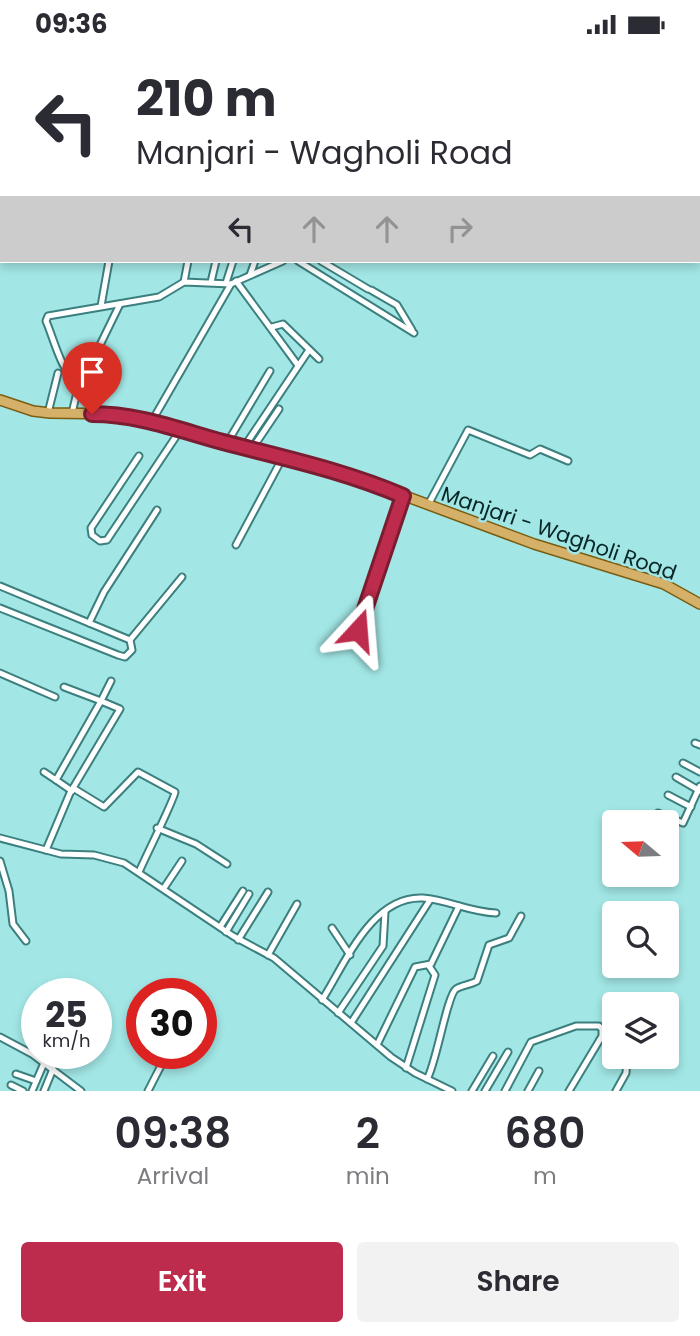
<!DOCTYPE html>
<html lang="en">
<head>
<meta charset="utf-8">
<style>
	:root { --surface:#fff; --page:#f2f2f3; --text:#2b2b33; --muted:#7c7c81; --accent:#bd2c4c }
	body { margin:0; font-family:Poppins,sans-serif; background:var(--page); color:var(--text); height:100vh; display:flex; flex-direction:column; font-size:26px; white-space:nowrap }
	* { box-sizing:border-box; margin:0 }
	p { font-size:23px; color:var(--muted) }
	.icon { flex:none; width:38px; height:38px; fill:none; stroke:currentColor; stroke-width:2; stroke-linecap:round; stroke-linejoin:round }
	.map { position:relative; height:1042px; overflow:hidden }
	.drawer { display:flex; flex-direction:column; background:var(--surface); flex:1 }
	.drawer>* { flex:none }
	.guide { position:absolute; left:0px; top:0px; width:700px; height:214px; box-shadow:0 4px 10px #0003; background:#fff; color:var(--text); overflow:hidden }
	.needle { width:46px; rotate:289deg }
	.tools { position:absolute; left:602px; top:761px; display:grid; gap:14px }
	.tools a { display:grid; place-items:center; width:77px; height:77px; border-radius:7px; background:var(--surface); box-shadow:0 4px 10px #0003; font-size:35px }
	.speed { position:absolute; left:21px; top:929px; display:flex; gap:14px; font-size:35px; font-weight:700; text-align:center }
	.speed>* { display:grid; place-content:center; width:91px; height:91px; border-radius:50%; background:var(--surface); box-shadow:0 4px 10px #0003; line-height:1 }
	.speed small { font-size:18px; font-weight:400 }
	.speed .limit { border:10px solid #d22; background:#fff; color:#111 }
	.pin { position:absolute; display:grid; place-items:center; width:60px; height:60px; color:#fff; margin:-72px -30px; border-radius:50% 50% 50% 0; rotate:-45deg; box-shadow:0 0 7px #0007 }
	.pin .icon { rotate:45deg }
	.me { position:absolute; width:77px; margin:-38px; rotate:19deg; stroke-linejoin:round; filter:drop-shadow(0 0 5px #0008) }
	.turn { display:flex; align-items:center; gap:24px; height:147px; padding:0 21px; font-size:32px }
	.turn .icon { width:91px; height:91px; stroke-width:2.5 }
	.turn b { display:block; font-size:49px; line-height:60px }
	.lanes { display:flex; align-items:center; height:66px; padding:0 21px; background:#0003; justify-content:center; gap:35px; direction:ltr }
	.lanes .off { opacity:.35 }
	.eta { display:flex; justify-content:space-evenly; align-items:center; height:119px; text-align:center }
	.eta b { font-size:42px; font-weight:600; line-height:49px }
	.button { display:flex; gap:14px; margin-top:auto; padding:14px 21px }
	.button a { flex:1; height:80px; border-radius:7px; background:var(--accent); color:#fff; font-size:28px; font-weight:600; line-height:80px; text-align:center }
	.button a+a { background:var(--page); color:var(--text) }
	.status { display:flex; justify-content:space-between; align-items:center; height:49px; padding:0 35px; background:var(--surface); direction:ltr }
	.status svg { height:19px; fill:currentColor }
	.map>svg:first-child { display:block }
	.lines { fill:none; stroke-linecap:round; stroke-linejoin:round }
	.street-casing { stroke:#3b7f7e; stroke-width:9 }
	.primary-casing { stroke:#7b5e11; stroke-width:12 }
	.street { stroke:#fff; stroke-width:5 }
	.primary { stroke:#d4b069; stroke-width:9 }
	.route-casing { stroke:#7b1d31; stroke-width:18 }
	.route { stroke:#bd2c4c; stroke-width:12 }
	.labels { text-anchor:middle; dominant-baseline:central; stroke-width:5; stroke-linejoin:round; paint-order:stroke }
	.street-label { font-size:21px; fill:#0a2727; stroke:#a2e7e6 }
</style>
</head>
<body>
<div class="status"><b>09:36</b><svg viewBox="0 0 49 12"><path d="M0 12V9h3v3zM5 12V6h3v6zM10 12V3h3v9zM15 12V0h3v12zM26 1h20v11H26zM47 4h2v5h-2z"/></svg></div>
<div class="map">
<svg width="700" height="1042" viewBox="0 0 700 1042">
	<rect width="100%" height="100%" fill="#a2e7e6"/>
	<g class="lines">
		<!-- street casing -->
		<g class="street-casing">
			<g id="street">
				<polyline points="162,0 166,2"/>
				<polyline points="516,0 519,2"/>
				<polyline points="601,0 606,2"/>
				<polyline points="264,2 266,0"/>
				<polyline points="291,2 292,0"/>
				<polyline points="584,2 585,0"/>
				<polyline points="698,20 700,14"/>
				<polyline points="698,100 700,100"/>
				<polyline points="298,212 414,284"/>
				<polyline points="321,212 368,240"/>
				<polyline points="250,226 255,212"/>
				<polyline points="236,232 297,315"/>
				<polyline points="184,233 188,212"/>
				<polyline points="211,233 216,212"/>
				<polyline points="226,234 233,212"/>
				<polyline points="371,241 397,256 412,281"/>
				<polyline points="101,257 109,212"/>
				<polyline points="272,278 283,275 319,310"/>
				<polyline points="80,337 120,255"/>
				<polyline points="48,364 58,324"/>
				<path d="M72,364L79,335C61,323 55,293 46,272L48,267L159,248L184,233L231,235"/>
				<polyline points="152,372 231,235 283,212"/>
				<polyline points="227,394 270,322"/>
				<polyline points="244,398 309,301"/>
				<polyline points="252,400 279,360"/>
				<polyline points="139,407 91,479 92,486 100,492 107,491 181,380"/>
				<polyline points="428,456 468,381 530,406 540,400 568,412"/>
				<polyline points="236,496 283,408"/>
				<polyline points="0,537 130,591 132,601 125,608 118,606 0,559"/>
				<polyline points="89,574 104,543 157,461"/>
				<polyline points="358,581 403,448"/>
				<polyline points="130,591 182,528"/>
				<polyline points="0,624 55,648"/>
				<polyline points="64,638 101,652 56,731 72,742"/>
				<polyline points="695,694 700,696"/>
				<polyline points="683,714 700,723"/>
				<polyline points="44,723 56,731"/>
				<polyline points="676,728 700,742"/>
				<path d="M73,739L104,758L138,723L175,743C175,749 144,811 139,823"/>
				<polyline points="668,746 691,758"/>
				<polyline points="658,764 683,774 700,737"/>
				<polyline points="157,779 196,795 227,815"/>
				<polyline points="0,789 61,805 94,806 124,814 233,887 274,909 391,1008 415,1024 452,1042"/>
				<polyline points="46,801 70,744 120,660 101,652 111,632"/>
				<polyline points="0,812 9,842 13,875 26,892"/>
				<polyline points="164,839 182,812"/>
				<polyline points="220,878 243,842"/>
				<polyline points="332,879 350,906"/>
				<polyline points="226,883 249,845"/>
				<polyline points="238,891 268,843"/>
				<polyline points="268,906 297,855"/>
				<path d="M322,951C345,915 372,846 423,849C448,851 470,863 496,864"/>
				<polyline points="338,964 383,897 385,863"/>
				<polyline points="351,974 430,851"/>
				<polyline points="0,988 32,1005 81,1042"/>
				<polyline points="377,996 415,918 431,915 459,857"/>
				<polyline points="406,1019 435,926 429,917"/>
				<polyline points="16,1025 36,1032"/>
				<path d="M427,1030C436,1016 447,946 456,940C462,936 470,936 477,932L489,896L509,889L521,867"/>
				<polyline points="11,1036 23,1042"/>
				<polyline points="32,1042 44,1014"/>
				<polyline points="44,1042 53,1020"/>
				<polyline points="148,1042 167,1005"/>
				<polyline points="472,1042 493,1007"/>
				<polyline points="485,1042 508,1003"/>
				<polyline points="505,1042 531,993 576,977 599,977 602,980 602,987 569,1042"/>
				<polyline points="528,1042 539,1022"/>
				<polyline points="616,1042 626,1024 627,1008"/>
			</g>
		</g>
		<!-- primary casing -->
		<g class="primary-casing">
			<polyline id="primary" points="0,351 33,362 50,364 120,365 346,425 534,495 664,535 700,555"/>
		</g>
		<!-- street -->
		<use href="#street" class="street"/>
		<!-- primary -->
		<use href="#primary" class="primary"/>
	</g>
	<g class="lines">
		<!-- route casing -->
		<g class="route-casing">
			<path id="route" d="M92,365C138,365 179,381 223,393C284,409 345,422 403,447L358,581"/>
		</g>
		<!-- route -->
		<use href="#route" class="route"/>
	</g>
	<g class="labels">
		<!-- street labels -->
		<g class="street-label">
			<text transform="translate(559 484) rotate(19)">Manjari - Wagholi Road</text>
		</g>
	</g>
</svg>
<div class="tools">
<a><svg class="needle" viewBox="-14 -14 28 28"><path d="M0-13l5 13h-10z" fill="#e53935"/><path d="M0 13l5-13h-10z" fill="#7c7c81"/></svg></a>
<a><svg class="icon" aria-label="search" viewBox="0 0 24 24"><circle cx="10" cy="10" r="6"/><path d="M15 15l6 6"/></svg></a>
<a><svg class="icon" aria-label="layers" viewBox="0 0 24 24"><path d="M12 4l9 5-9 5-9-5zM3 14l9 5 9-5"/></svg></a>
</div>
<div class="speed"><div>25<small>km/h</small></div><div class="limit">30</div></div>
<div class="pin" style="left:92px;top:365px;background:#d93025"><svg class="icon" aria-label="arrive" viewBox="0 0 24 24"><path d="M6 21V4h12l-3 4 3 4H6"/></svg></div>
<svg class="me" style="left:358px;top:581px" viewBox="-20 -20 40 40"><path d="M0-17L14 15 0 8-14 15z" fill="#bd2c4c" stroke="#fff" stroke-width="4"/></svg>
<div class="guide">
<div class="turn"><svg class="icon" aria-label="left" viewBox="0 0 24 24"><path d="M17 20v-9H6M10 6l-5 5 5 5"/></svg><div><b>210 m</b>Manjari - Wagholi Road</div></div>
<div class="lanes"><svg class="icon" aria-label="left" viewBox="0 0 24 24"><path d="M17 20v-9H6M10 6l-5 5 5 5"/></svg><svg class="icon off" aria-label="ahead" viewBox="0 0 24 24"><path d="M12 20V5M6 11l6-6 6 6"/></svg><svg class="icon off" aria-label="ahead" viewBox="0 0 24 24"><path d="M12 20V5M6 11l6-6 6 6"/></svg><svg class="icon off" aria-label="right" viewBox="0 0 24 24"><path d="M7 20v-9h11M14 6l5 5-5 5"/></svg></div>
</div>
</div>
<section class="drawer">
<div class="eta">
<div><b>09:38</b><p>Arrival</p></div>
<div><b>2</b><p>min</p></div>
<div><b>680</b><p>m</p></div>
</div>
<div class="button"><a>Exit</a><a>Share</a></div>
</section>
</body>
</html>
